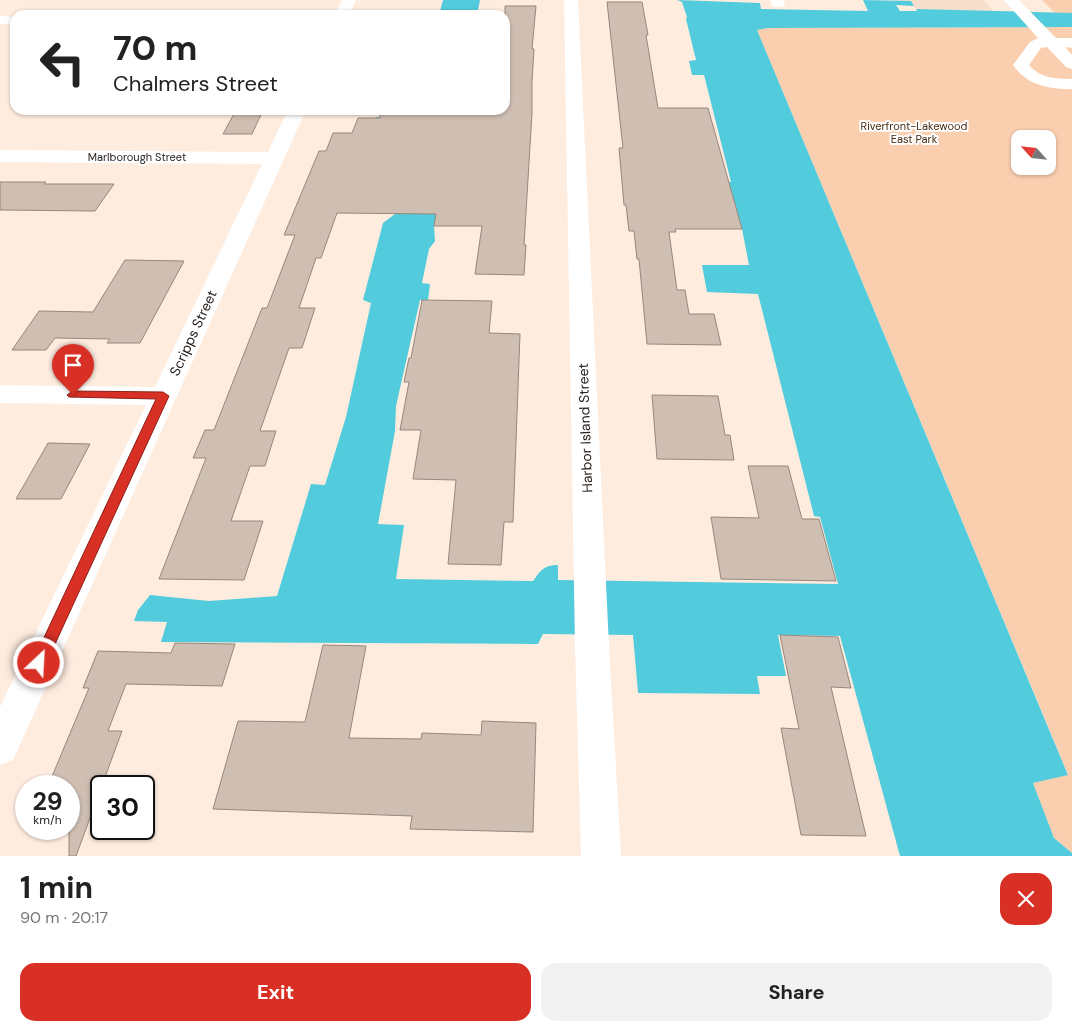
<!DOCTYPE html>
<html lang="en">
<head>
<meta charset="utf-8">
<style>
	:root { --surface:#fff; --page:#f2f2f2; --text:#222; --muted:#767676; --accent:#d93025 }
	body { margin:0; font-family:"DM Sans",sans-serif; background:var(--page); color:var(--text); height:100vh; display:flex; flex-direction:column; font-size:19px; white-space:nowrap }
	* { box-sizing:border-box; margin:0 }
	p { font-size:16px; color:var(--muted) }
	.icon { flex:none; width:28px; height:28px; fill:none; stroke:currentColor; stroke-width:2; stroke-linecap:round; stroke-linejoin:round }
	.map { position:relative; height:856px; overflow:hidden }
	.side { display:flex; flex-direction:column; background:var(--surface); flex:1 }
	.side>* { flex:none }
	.guide { position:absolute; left:10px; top:10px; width:500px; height:105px; border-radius:15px; box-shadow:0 1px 4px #0004; background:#fff; color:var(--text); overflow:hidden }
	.needle { width:32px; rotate:297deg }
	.buttons { position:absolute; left:1011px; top:130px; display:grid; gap:10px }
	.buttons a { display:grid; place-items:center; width:45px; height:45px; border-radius:10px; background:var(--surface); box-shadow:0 1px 4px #0004; font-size:25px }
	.speed { position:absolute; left:15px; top:775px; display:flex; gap:10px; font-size:25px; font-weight:700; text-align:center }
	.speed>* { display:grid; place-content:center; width:65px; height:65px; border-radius:50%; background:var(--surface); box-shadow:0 1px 4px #0004; line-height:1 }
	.speed small { font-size:12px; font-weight:400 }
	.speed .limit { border:2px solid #111; border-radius:8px; background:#fff; color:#111 }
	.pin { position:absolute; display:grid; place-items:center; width:42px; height:42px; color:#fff; margin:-51px -21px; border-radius:50% 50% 50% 0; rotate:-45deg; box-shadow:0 0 5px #0007 }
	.pin .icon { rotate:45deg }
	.me { position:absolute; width:55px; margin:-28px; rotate:25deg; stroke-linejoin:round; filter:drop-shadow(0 0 4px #0008) }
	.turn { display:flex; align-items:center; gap:18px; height:105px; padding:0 20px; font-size:22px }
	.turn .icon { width:65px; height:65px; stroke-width:2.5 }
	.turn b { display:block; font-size:35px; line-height:42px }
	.round { display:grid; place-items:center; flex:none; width:52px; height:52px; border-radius:15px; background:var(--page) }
	.summary { display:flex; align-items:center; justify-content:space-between; height:85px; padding:0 20px }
	h1 { font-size:30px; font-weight:700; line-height:38px }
	.action { display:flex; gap:10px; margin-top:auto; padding:10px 20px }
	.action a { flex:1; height:58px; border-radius:15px; background:var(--accent); color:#fff; font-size:20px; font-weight:700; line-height:58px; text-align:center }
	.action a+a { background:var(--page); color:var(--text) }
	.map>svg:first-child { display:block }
	.built { fill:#f7dfcd }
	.green { fill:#facfaf; fill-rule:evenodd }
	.water { fill:#52cbdc }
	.building { fill:#cfbeb2; stroke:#97877c }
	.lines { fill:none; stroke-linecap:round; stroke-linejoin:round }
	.minor { fill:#fff; fill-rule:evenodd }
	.route { fill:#d93025; stroke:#8d1f18 }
	.labels { text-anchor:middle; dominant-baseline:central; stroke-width:4; stroke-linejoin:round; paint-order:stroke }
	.far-park-label { font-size:11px; fill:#472b13; stroke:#fff }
	.far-street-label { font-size:11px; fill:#28211d; stroke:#fff }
	.street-label { font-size:14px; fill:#28211d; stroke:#fff }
</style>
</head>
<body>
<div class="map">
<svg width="1072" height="856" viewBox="0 0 1072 856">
	<rect width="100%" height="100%" fill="#feecdf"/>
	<!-- built -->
	<polygon class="built" points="891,0 984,0 993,11 916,9 911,2"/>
	<!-- green -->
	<g class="green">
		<polygon points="1042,0 1072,0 1072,13 1055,13"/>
		<path d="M1072,27V853L1054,838L1033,783L1068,774L757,30L768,28ZM1020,139H1048V166H1020Z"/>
	</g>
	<!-- water -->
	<g class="water">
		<polygon points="443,0 480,0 477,15 439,15"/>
		<path d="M677,0L760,3L761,9L868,11L863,0L911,1L914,6L896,5L900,11H917L916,9L1072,13V27L768,28L757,30L1068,775L1033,783L1054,838L1072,853V856H900L840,636L778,635L786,676H757L760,694L638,693L633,635L543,634L538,644L161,642L167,622L134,621L138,610L150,595L209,601L277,596L311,484L325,485L346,417L371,303L363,300L383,223L395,214L401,189L371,131L376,117H413L438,205L434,226L435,241L429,249L422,283L430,284L428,300H420L396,406L395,431L378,524L404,525L396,579L533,581C541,570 544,565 558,565V580L838,584L820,517L814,516L758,294L707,292L702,265H749L742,229L731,190L704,188L702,182H731L704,75H692L689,61L696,60L686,19L687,17L682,2Z"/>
	</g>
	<!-- building -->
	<g class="building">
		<polygon points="607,2 642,2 648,35 646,35 658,108 708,108 742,229 675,229 676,232 669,232 677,290 685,290 689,314 714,314 721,345 647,344 639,259 637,259 634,231 629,231 626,205 624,205 619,148 623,148"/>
		<polygon points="505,6 536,6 532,49 534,49 532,82 532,113 524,245 526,245 524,275 475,274 482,226 434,226 436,214 337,213 321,258 316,258 299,308 315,308 302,348 289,348 260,431 276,431 265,466 250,466 231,521 263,521 244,580 159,579 206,458 193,458 205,430 214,430 262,308 267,308 295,235 284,235 319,151 326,151 333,133 352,133 358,118 380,118 380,110 505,110"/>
		<polygon points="236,110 263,110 252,134 223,134"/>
		<polygon points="0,182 46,182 44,184 114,184 95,211 0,210"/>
		<polygon points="125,260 184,261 140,343 107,343 110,339 55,338 46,350 12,350 39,311 93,312"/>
		<polygon points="422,300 492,301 489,333 520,334 513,522 504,522 501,565 448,564 456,480 413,479 421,430 400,430 409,382 404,382 409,358 411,358"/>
		<polygon points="652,395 718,396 725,435 730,435 734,460 657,459"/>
		<polygon points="48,443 90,444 61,499 16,499"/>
		<polygon points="748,466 788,466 802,519 819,519 836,581 721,579 711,517 759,518"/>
		<polygon points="780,635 838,637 851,688 831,687 866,836 801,835 781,728 799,729"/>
		<polygon points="175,643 235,644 222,686 126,684 108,731 122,731 76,856 69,856 69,786 48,786 89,688 83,688 98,651 171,653"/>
		<polygon points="323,645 366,646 349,738 421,739 422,733 481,735 482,721 536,723 533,832 410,829 412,816 213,809 238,721 305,722"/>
	</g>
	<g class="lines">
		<!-- minor -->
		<g class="minor">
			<polygon points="342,0 356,0 349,15 335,15"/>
			<polygon points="564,0 578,0 609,646 621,856 581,856 575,646"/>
			<polygon points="770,0 784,0 785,4 783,7 773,7"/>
			<path d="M1004,0H1019L1056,38H1072V48L1065,47L1072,55V69L1066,67L1047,47L1041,48L1029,65C1040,78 1056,79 1072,79V89C1048,89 1027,85 1013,65L1030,42L1038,38Z"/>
			<polygon points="0,16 15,17 15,25 0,24"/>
			<polygon points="288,110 306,110 13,760 0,765 0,707 146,405 0,403 0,385 155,387 262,164 0,162 0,150 268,152"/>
		</g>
	</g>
	<!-- route -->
	<polygon class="route" points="73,391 163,392 169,396 44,668 39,670 34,668 32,663 156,399 69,397 67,395"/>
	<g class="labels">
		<!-- far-park labels -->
		<g class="far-park-label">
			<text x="914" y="126">Riverfront-Lakewood<tspan x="914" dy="13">East Park</tspan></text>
		</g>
		<!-- far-street labels -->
		<g class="far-street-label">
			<text x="137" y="157">Marlborough Street</text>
		</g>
		<!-- street labels -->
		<g class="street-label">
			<text transform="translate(193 333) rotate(-65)">Scripps Street</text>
			<text transform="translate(585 428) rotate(-92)">Harbor Island Street</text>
		</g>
	</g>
</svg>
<div class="buttons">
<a><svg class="needle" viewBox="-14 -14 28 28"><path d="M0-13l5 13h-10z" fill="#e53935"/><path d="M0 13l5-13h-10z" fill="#767676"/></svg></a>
</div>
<div class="speed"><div>29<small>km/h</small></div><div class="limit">30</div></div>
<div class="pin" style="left:73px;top:395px;background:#d93025"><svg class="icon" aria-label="arrive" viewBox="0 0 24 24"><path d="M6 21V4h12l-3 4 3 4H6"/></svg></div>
<svg class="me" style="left:39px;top:663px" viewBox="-20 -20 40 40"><circle r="17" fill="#d93025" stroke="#fff" stroke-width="3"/><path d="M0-11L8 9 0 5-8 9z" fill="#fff"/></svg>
<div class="guide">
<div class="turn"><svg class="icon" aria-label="left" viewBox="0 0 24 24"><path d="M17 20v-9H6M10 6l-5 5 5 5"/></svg><div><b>70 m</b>Chalmers Street</div></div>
</div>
</div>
<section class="side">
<div class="summary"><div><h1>1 min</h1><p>90 m · 20:17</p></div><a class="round" style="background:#d93025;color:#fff"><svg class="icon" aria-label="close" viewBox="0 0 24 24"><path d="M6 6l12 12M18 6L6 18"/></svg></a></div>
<div class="action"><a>Exit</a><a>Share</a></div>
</section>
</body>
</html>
